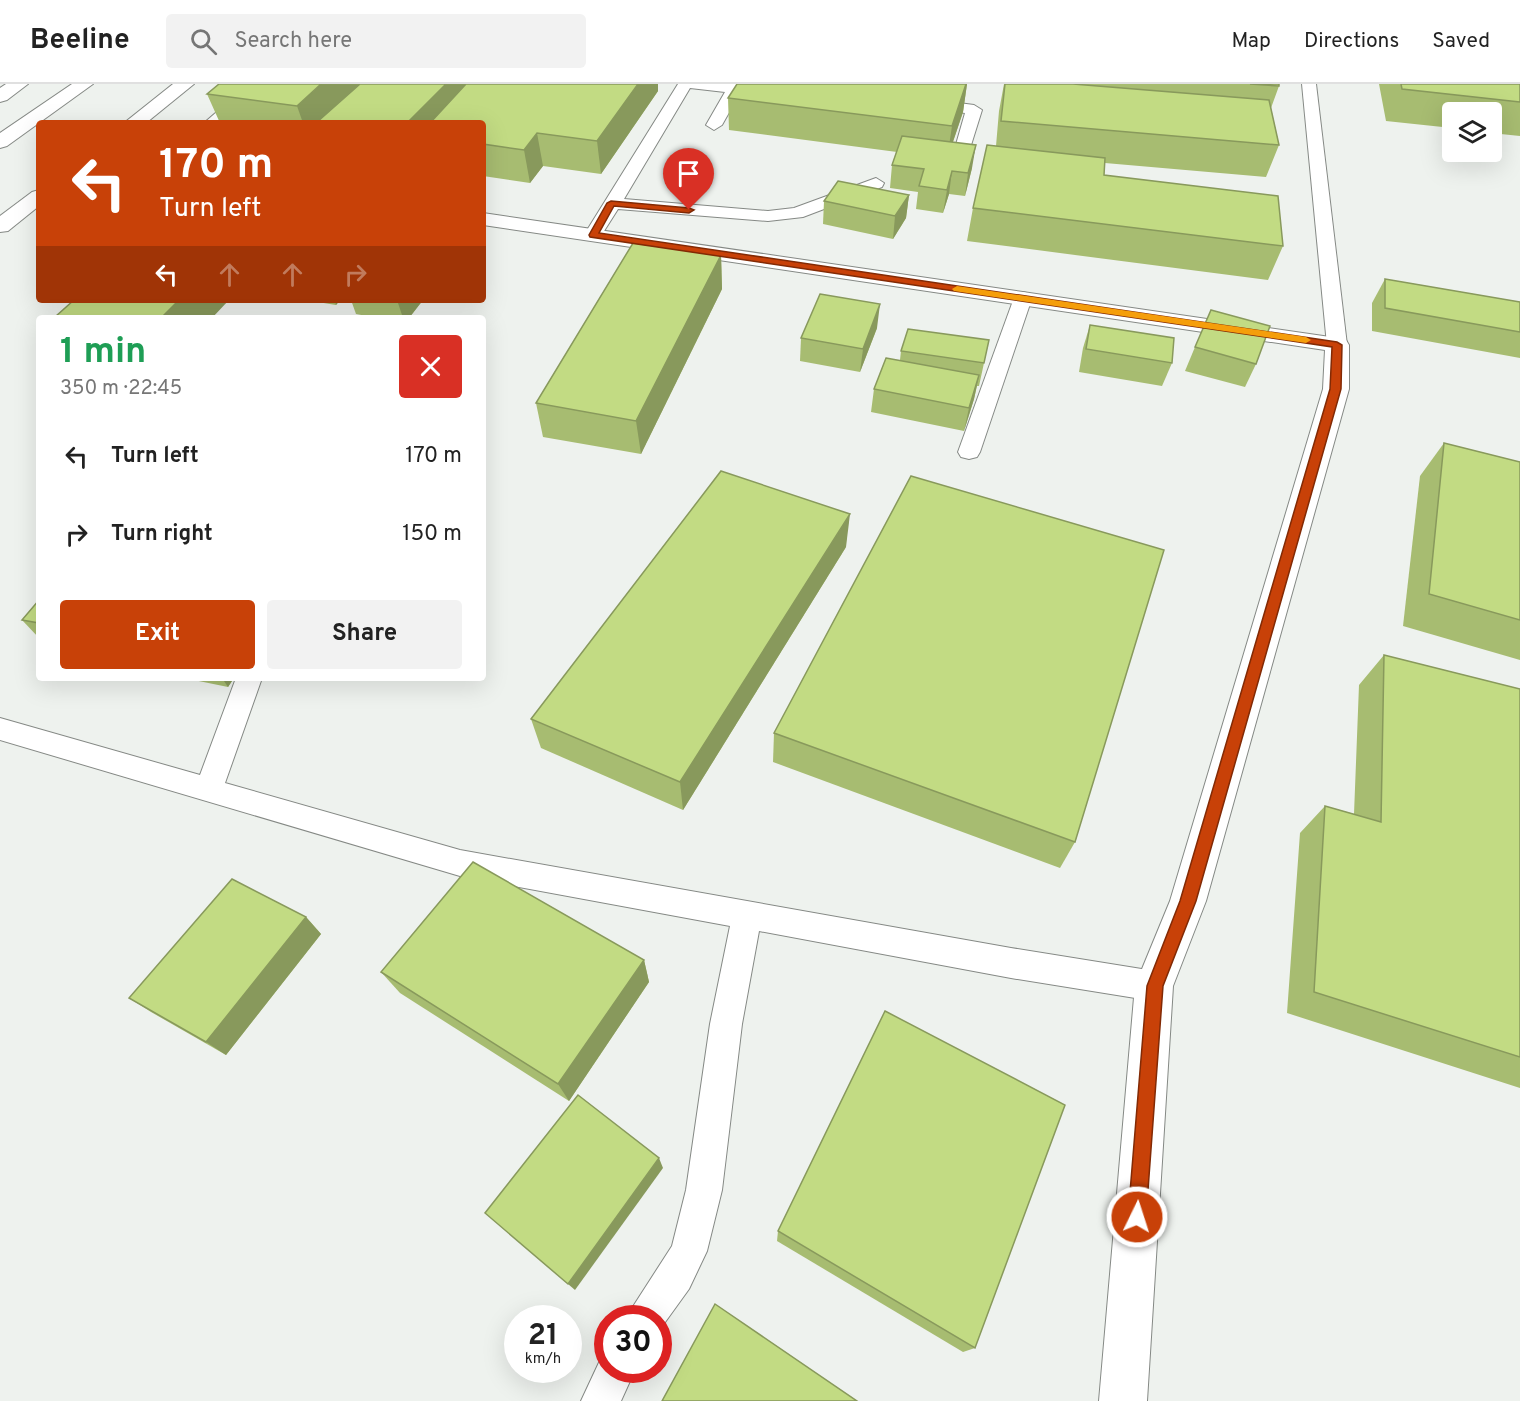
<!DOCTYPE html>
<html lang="en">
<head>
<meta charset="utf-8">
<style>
	:root { --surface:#fff; --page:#f2f2f2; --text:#222; --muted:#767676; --line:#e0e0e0; --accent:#c84108 }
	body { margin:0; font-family:Overpass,sans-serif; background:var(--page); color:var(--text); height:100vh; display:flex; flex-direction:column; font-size:22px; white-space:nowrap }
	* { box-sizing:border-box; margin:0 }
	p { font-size:20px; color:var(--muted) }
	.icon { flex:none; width:33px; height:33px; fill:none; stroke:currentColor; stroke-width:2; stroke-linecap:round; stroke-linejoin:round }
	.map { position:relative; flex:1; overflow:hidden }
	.details { position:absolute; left:36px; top:231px; width:450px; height:366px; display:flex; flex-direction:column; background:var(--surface); border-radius:6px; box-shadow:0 6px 24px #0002 }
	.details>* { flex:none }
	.hud { position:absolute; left:36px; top:36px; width:450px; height:183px; border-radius:6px; box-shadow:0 6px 24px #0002; background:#c84108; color:#fff; overflow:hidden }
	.buttons { position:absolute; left:1442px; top:18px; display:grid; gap:12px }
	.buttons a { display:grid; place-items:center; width:60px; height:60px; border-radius:6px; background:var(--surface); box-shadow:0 6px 24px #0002; font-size:30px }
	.speed { position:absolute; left:504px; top:1221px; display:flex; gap:12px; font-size:30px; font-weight:700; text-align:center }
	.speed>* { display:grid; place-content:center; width:78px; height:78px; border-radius:50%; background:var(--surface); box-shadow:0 6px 24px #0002; line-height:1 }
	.speed small { font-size:15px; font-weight:400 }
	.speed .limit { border:9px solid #d22; background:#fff; color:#111 }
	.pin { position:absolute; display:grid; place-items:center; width:51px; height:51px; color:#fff; margin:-62px -26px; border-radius:50% 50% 50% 0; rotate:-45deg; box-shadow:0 0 6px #0007 }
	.pin .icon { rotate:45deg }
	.me { position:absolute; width:66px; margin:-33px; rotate:4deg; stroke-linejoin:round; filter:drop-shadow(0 0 4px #0008) }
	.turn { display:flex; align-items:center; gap:21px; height:126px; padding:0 24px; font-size:27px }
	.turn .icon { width:78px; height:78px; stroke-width:2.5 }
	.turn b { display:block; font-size:42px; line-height:51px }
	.lanes { display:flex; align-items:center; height:57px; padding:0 24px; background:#0003; justify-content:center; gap:30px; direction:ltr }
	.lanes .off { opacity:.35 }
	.round { display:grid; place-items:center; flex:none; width:63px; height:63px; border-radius:6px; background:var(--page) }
	.headline { display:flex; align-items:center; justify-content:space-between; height:102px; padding:0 24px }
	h1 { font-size:36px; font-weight:700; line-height:45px; color:#1e9e55 }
	.cta { display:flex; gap:12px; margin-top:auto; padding:12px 24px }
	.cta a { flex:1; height:69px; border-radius:6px; background:var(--accent); color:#fff; font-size:24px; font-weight:700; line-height:69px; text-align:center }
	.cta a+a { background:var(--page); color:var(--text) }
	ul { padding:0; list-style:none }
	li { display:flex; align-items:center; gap:18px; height:78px; padding:0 24px }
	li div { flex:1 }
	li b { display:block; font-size:22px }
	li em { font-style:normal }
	header { display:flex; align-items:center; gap:36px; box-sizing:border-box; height:84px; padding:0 30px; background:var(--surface); border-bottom:2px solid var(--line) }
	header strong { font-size:28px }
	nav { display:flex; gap:33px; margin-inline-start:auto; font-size:21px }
	.search { width:420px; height:54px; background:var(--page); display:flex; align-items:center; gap:15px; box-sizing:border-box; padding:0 21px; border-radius:6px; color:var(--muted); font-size:22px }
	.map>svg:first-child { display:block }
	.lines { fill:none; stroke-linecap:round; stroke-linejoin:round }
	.service-casing { stroke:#858985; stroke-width:2 }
	.minor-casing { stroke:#858985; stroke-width:2 }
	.motorway-casing { stroke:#858985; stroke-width:2 }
	.service { fill:#fff; fill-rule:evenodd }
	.minor { fill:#fff; fill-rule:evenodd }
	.motorway { fill:#fff; fill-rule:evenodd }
	.wall { fill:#a7bc71 }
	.shaded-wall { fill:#88995c }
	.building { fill:#c2db83; stroke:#88995c; stroke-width:1.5 }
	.route { fill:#c84108; stroke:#822a05; stroke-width:1.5 }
	.slow { fill:#f59e0b }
</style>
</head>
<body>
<header>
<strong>Beeline</strong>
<div class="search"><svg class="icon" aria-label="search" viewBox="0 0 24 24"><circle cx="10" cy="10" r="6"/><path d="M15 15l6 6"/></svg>Search here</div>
<nav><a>Map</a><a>Directions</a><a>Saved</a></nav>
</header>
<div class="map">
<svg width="1520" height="1317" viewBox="0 0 1520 1317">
	<rect width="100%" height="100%" fill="#eef2ee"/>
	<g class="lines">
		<!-- service casing -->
		<g class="service-casing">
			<g id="service">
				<polygon points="249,0 265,0 221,39 204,39"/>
				<polygon points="678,0 745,0 722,41 714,46 706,41 725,8 690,4 624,115 768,127 794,124 876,94 884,99 882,103 803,133 768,137 618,125 599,155 587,155 584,151"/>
				<polygon points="1302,0 1316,0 1347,261 1344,265 1330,265 1327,261"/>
				<polygon points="928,15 974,21 982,26 967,74 955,74 953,71 965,29 923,23 920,20 923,17"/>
				<polygon points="1023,208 1030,210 1032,214 980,368 977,373 969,375 961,373 958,368 1014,214 1016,210"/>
				<polygon points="236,594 262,594 225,699 460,766 1011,864 1154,887 1165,891 1170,902 1165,913 1154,917 1011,894 759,847 742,940 722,1106 707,1167 689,1205 658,1248 658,1234 628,1234 634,1221 672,1162 686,1106 710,940 730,842 460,792 0,656 0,634 200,691"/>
				<polygon points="608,1270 608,1286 635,1286 621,1317 581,1317 602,1272"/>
			</g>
		</g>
		<!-- minor casing -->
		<g class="minor-casing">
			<g id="minor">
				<polygon points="173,0 194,0 146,39 124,39"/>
				<polygon points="39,106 39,122 8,147 0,148 0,132 32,108"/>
				<polygon points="483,129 1337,254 1346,256 1349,261 1349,305 1206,817 1173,902 1147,1317 1099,1317 1135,902 1170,817 1323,305 1325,266 483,141"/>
			</g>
		</g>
		<!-- motorway casing -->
		<g class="motorway-casing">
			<g id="motorway">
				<polygon points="6,0 28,0 7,16 0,18 0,4"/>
				<polygon points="72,0 93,0 7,62 0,64 0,49"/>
			</g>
		</g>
		<!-- service -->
		<use href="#service" class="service"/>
		<!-- minor -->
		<use href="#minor" class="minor"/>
		<!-- motorway -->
		<use href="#motorway" class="motorway"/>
	</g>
	<!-- wall -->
	<g class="wall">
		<polygon points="737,0 967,0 963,28 953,58 972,84 965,112 949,110 943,129 916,125 918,108 890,104 892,81 897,68 729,46 728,14"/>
		<polygon points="1004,0 1279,0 1279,2 1271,24 1279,61 1266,93 1105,79 1104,91 1283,162 1268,196 967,157 973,124 996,62 999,27"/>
		<polygon points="1379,0 1520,0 1520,52 1491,49 1491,28 1452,28 1452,44 1386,37"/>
		<polygon points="658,7 601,90 543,82 530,99 483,92 483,39 220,39 207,10"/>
		<polygon points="909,111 906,134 893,155 823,140 824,117"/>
		<polygon points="721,171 722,205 641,370 543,353 536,319"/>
		<polygon points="1385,195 1520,218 1520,274 1372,247 1372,219"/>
		<polygon points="305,216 340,216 336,221"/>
		<polygon points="351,216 423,216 409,234 377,234 356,230"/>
		<polygon points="1090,241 1172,279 1162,302 1079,288 1083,264"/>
		<polygon points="877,244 860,288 800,277 801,254"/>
		<polygon points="989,256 979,302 977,302 974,315 964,347 871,328 874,305 900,276 901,267"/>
		<polygon points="1195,263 1256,280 1245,303 1185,287"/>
		<polygon points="1444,359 1520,378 1520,576 1403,542 1420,392"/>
		<polygon points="846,463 683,726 541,664 531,635"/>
		<polygon points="39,516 39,554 22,536"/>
		<polygon points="1384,571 1520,605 1520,1004 1287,929 1300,749 1325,722 1354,730 1359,601"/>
		<polygon points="184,594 234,594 228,603"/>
		<polygon points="774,649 1075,758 1060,784 773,678"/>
		<polygon points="306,833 321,850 226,971 151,928 129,914"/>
		<polygon points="644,876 649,898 569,1017 400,909 381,888"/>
		<polygon points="778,1147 975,1264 963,1268 777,1157"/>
	</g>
	<!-- shaded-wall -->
	<g class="shaded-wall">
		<polygon points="321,0 366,0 324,39 303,39 297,22"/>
		<polygon points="446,0 485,0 447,39 407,39"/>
		<polygon points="638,0 658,0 658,7 601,90 597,57"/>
		<polygon points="966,0 967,0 963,28 947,75 952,42"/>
		<polygon points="537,49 543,82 530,99 524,66"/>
		<polygon points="976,61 972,84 965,112 968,89"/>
		<polygon points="952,87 949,110 943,129 947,106"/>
		<polygon points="909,111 906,134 893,155 895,132"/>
		<polygon points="721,171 722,205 641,370 636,337"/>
		<polygon points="179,216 229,216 212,234 161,234"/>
		<polygon points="335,216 340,216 336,221"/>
		<polygon points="397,216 423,216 409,234 403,234"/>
		<polygon points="880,220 877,244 860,288 863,265"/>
		<polygon points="979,291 974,315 964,347 969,324"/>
		<polygon points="850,430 846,463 683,726 680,698"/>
		<polygon points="222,594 234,594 228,603"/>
		<polygon points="306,833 321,850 226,971 206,958"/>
		<polygon points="644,876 649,898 569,1017 558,1000"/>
		<polygon points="659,1074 663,1084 575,1206 568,1200"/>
	</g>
	<!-- building -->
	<g class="building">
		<polygon points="219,0 321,0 297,22 207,10"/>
		<polygon points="360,0 446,0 407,39 316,39"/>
		<polygon points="466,0 638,0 597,57 537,49 524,66 483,60 483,39 430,39"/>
		<polygon points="737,0 966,0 952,42 728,14"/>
		<polygon points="1005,0 1073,0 1269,16 1279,61 1001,37"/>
		<polygon points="1250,0 1279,0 1279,2"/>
		<polygon points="1401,0 1520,0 1520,18 1402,5"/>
		<polygon points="902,52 976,61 968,89 952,87 947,106 919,102 924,85 892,81"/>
		<polygon points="987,61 1105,74 1104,91 1278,112 1283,162 973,124"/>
		<polygon points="838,97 909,111 895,132 824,117"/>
		<polygon points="633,159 721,171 636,337 536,319"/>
		<polygon points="1385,195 1520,218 1520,248 1385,224"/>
		<polygon points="820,210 880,220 863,265 801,254"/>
		<polygon points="74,216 179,216 161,234 63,234 55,233"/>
		<polygon points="1211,226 1270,242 1256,280 1195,263"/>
		<polygon points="1090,241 1174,254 1172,279 1086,265"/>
		<polygon points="908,245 989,256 984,279 901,267"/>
		<polygon points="886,274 979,291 969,324 874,305"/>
		<polygon points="1444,359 1520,378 1520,536 1429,510"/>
		<polygon points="721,387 850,430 680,698 531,635"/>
		<polygon points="911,392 1164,466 1075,758 774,649"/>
		<polygon points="39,516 39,539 22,536"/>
		<polygon points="1384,571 1520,605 1520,973 1314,908 1325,722 1381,738"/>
		<polygon points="473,778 644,876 558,1000 381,888"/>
		<polygon points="232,795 306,833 206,958 129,914"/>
		<polygon points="885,927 1065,1021 975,1264 778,1147"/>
		<polygon points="578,1011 659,1074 568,1200 485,1129"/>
		<polygon points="715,1220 857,1317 662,1317"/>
	</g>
	<!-- route -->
	<polygon class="route" points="611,117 689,124 694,126 689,129 614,122 599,149 1337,258 1342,261 1341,305 1196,817 1163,902 1146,1133 1143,1139 1137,1142 1130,1139 1128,1133 1147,902 1180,817 1330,305 1332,263 590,153 589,151 607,119"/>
	<!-- slow -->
	<polygon class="slow" points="957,202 1306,253 1311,256 1306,259 954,207 952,205"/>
</svg>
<div class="buttons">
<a><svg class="icon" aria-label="layers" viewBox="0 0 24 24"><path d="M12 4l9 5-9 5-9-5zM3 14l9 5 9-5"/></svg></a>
</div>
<div class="speed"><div>21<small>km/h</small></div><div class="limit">30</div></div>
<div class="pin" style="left:689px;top:126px;background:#d93025"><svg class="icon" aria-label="arrive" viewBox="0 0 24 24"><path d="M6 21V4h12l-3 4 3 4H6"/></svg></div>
<svg class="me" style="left:1137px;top:1133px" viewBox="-20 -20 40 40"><circle r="17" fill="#c84108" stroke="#fff" stroke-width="3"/><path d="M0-11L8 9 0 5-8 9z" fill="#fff"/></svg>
<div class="hud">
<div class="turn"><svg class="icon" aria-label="left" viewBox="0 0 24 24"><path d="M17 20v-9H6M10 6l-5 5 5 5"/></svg><div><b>170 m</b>Turn left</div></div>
<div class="lanes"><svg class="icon" aria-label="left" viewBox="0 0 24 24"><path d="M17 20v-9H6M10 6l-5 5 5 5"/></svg><svg class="icon off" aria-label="ahead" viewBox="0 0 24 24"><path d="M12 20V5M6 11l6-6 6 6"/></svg><svg class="icon off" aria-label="ahead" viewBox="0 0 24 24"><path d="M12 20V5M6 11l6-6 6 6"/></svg><svg class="icon off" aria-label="right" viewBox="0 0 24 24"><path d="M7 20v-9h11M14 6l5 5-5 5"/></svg></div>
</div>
<section class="details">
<div class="headline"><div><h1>1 min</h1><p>350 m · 22:45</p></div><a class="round" style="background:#d93025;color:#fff"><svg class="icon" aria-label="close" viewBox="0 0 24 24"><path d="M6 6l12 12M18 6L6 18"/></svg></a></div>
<ul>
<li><svg class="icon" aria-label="left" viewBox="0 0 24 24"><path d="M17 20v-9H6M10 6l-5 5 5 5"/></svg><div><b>Turn left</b></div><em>170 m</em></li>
<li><svg class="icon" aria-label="right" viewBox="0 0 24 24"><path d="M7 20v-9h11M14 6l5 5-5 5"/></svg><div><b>Turn right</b></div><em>150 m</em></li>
</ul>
<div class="cta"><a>Exit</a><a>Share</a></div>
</section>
</div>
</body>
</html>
